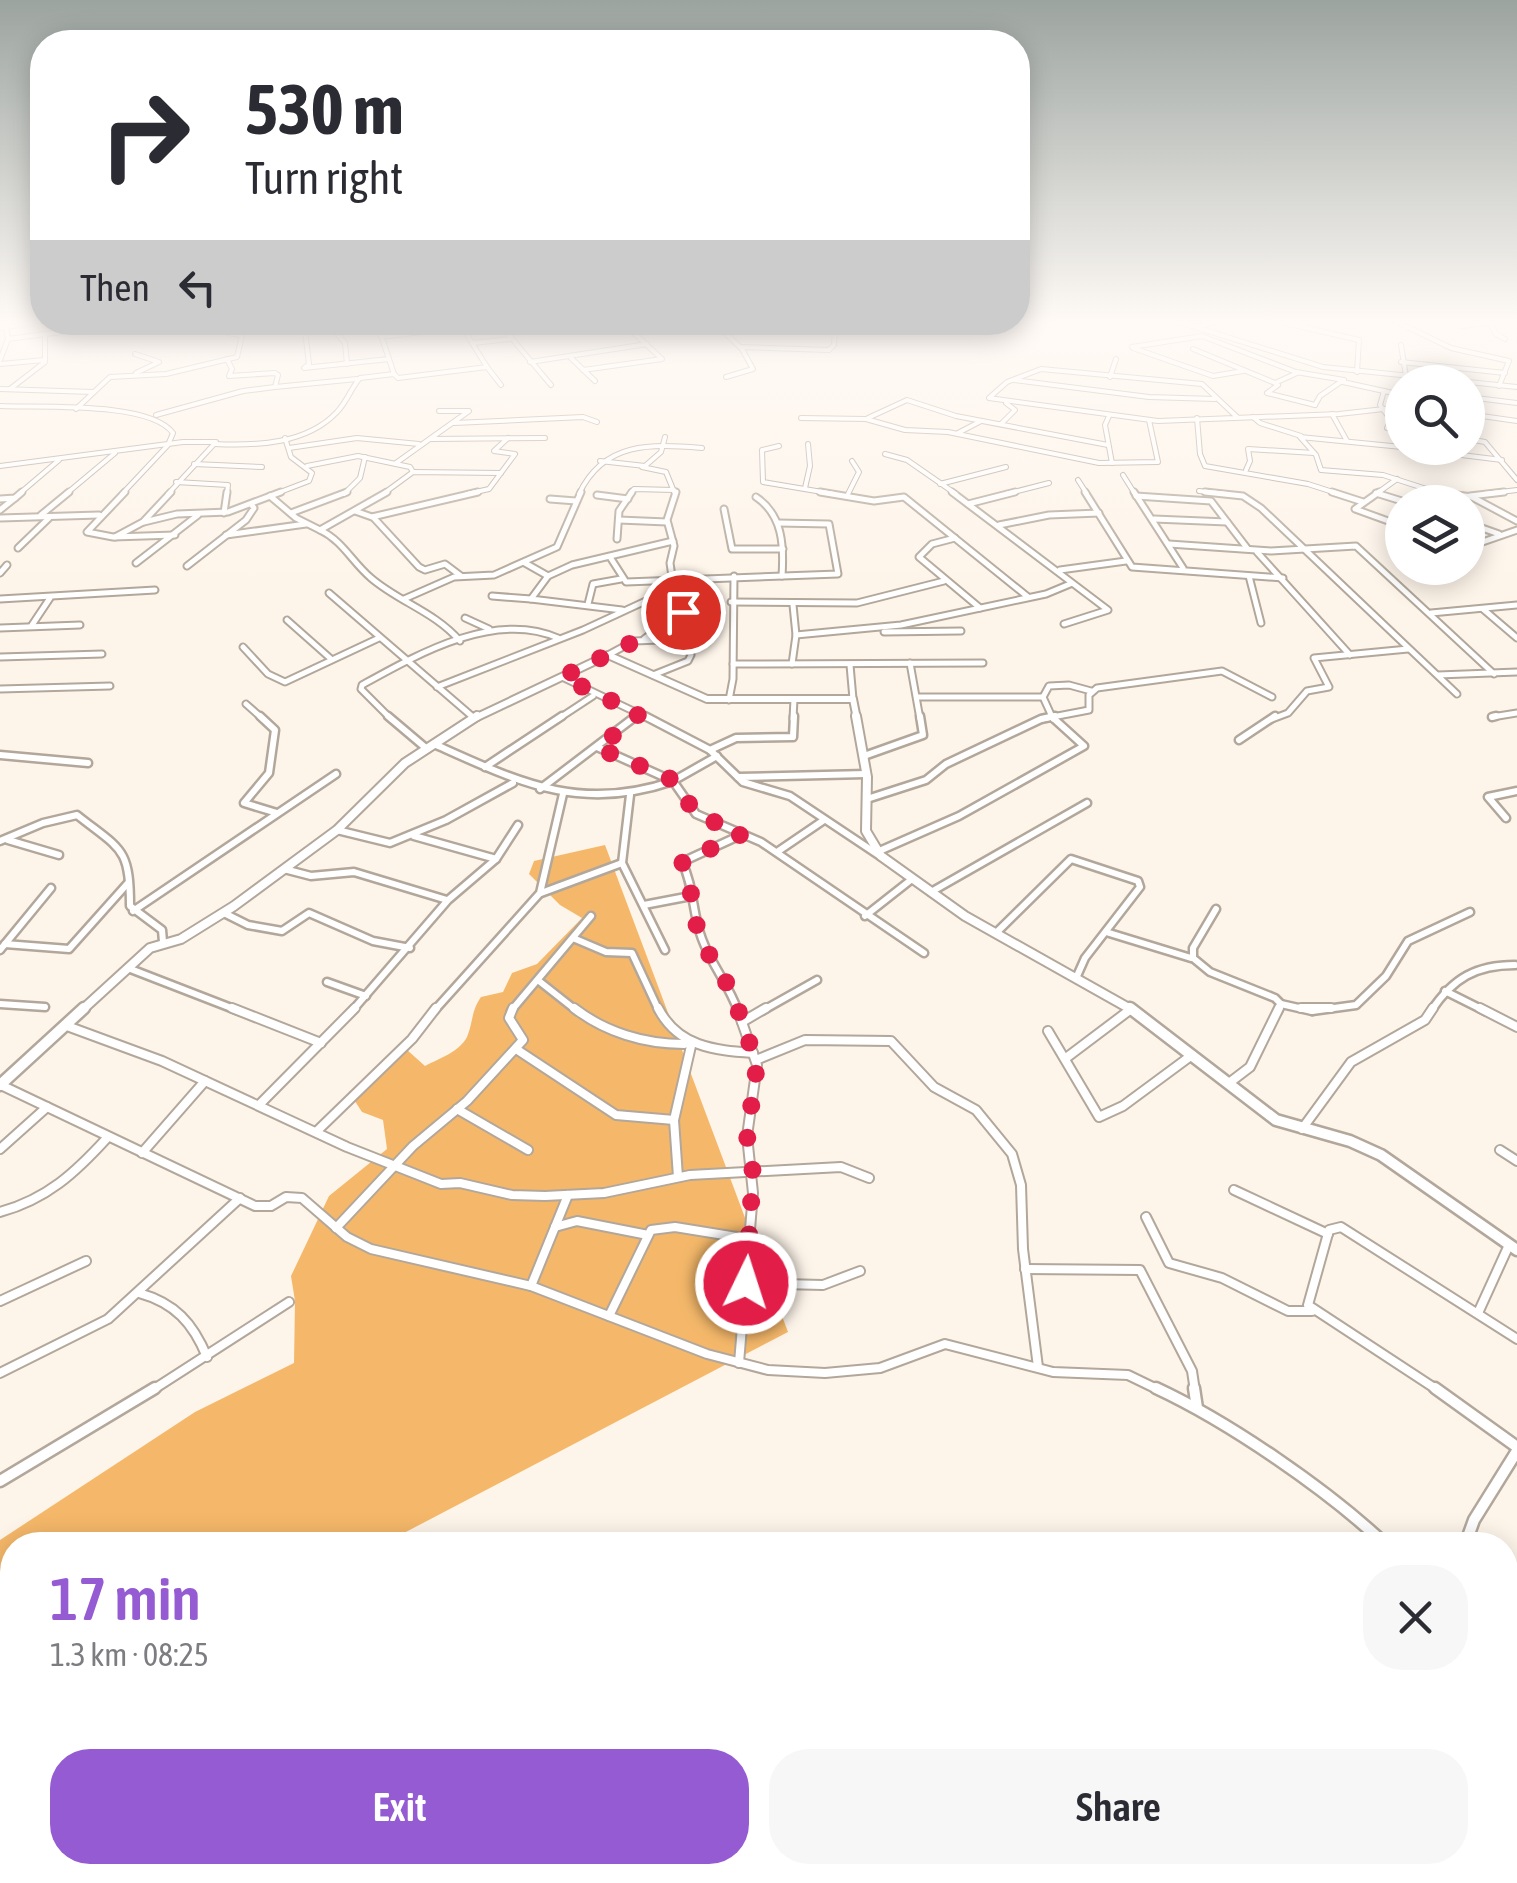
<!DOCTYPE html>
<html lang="en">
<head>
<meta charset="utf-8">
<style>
	:root { --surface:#fff; --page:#f7f7f7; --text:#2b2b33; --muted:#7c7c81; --accent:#945bd2 }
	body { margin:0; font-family:"Asap Condensed",sans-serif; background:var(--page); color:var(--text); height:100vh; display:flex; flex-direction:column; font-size:38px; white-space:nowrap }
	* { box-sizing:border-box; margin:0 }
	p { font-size:32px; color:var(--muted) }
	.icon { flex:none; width:55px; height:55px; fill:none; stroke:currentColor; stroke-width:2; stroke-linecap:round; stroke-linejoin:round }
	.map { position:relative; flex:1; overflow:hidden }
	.sheet { position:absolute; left:0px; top:1532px; width:1518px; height:352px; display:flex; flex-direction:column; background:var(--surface); border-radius:40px 40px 0 0; box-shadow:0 5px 25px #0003 }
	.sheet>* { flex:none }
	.guide { position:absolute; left:30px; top:30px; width:1000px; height:305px; border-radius:40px; box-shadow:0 5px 25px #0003; background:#fff; color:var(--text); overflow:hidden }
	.buttons { position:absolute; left:1385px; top:365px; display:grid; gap:20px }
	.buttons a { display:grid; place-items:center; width:100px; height:100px; border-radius:50%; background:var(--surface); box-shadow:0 5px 25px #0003; font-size:50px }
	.pin { position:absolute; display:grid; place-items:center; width:85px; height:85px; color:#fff; margin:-42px; border:5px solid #fff; border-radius:50%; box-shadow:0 2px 10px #0007 }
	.me { position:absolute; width:110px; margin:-55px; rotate:4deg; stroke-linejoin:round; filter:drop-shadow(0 0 8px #0008) }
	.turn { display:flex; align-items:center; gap:35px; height:210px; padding:0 50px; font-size:45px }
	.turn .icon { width:130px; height:130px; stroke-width:2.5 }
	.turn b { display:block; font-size:70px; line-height:85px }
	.then { display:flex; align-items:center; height:95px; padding:0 50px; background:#0003; gap:20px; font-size:38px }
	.round { display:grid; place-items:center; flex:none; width:105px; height:105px; border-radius:40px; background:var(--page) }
	.headline { display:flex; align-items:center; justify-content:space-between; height:170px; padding:0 50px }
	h1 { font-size:60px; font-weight:600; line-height:75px; color:var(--accent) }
	.button { display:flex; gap:20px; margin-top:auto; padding:20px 50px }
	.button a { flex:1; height:115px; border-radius:40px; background:var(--accent); color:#fff; font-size:40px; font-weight:600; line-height:115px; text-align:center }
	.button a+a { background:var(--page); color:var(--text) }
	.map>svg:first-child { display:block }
	.green { fill:#f5b86a }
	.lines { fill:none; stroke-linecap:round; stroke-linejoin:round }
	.street-far4-casing { stroke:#b2a79a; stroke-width:6 }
	.street-far3-casing { stroke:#b2a79a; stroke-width:9 }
	.street-far2-casing { stroke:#b2a79a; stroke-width:11 }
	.street-far1-casing { stroke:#b2a79a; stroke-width:12 }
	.street-casing { stroke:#b2a79a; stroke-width:15 }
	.secondary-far2-casing { stroke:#b2a79a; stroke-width:10 }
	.secondary-far1-casing { stroke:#b2a79a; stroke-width:12 }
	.secondary-casing { stroke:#b2a79a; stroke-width:15 }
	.street-far4 { stroke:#fff; stroke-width:4 }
	.street-far3 { stroke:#fff; stroke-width:5 }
	.street-far2 { stroke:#fff; stroke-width:6 }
	.street-far1 { stroke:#fff; stroke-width:8 }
	.street { stroke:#fff; stroke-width:10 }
	.secondary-far2 { stroke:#fff; stroke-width:6 }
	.secondary-far1 { stroke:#fff; stroke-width:8 }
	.secondary { stroke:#fff; stroke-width:10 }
	.route { stroke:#e11d48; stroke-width:18; stroke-dasharray:0 32.4 }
</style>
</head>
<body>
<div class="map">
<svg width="1517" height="1883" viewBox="0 0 1517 1883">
	<rect width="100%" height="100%" fill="#fef5ea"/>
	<!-- green -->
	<path class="green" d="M605,845L788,1332L381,1545H12V1738L0,1744V1540L195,1412L294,1363L295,1301L291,1276L329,1196L387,1149L383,1120L362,1112L349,1092L406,1049L425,1066C440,1058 459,1052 467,1037C473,1023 471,1011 481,997L503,992L512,973L537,964L582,918L560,905L529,874L534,861Z"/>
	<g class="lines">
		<!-- street-far4 casing -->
		<g class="street-far4-casing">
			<g id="street-far4">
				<polyline points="1173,320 1323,367 1517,387"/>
				<polyline points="1393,320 1451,348 1509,361 1499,386"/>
				<polyline points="380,322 305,331 309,364 304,368 389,359"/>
				<polyline points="384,322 378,326 394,374"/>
				<polyline points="498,322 551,385"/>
				<polyline points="714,322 742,349 753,369 726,377"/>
				<polyline points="788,322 868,326 913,322"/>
				<polyline points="1285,323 1359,340 1357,372"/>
				<polyline points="1490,323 1496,334 1505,339"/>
				<polyline points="1293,325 1310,320"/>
				<polyline points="1201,326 1223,320"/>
				<polyline points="1462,326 1512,320"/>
				<polyline points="341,327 338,335 345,343 347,364"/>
				<polyline points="0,328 42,321"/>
				<polyline points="381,337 462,327"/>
				<polyline points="8,339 68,331"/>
				<polyline points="473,343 510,339"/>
				<polyline points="1401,345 1406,376"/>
				<polyline points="740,347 829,350 834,345 835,326"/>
				<polyline points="1132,347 1202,336 1296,372 1344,380"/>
				<polyline points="1133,348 1213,376 1243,371"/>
				<polyline points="1193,349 1275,383 1297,373"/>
				<polyline points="135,354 159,362 136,373"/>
				<polyline points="571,358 595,381"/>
				<polyline points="0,360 8,339 6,327"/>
				<polyline points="530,362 647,344"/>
				<polyline points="1401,362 1505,373"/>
				<polyline points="0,364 45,360"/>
				<polyline points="487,367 501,385"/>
				<polyline points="583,370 662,359 622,322"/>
				<polyline points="1110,377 1116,359"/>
				<polyline points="1014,380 1149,397 1215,399"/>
				<polyline points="1343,382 1402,395"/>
				<polyline points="1278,385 1267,393 1315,405"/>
				<polyline points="275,387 357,379"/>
				<polyline points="0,389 93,392"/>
				<polyline points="10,389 45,362 45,334"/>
				<polyline points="1384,391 1380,405 1391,420 1387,428"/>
				<polyline points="1468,397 1517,403"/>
				<polyline points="1315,405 1320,396 1342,381"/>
				<path d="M0,406C40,408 150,401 173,433L168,445L122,494"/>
				<polyline points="76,409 110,377 166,374 237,357 242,335 227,333 223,322"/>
				<polyline points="1332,414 1347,441"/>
				<polyline points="1468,414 1517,421"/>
				<polyline points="156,415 243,391 275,387 278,375 275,373 229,376 232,369 227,359"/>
				<polyline points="1109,416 1105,425 1112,463"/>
				<polyline points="1237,417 1202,384 1041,369 1007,382 989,398 1158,421 1339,414 1402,407"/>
				<polyline points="1253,417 1260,423 1301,436"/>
				<polyline points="801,418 866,419 905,430 948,432 1099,463 1158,462 1149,420"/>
				<polyline points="868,418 907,400 956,416 1108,445"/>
				<polyline points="1197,418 1200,454 1205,466 1308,484 1339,494"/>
				<polyline points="454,423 583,417 597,422"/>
				<polyline points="1001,424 1015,410 1006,403"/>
				<polyline points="958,433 981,421"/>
				<polyline points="431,439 545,438"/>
				<polyline points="1468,439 1485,442 1517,480"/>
				<path d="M215,444C257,446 307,444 337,412C347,402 351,388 360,378L394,374L398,378L487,367L459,322"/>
				<polyline points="779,446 762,450 763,482 834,494"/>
				<polyline points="1402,447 1300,437 1316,455 1321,470 1383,475 1442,494"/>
				<polyline points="289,448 357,438 419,444"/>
				<polyline points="1405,448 1502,460"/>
				<polyline points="885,454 907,460 956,494"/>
				<polyline points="600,461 645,466 661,452 665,437"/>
				<polyline points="396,463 469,411 439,411"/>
				<polyline points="194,464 262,467"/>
				<polyline points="0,466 183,442 216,442 168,494"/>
				<polyline points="307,466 358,456 410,467 413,472"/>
				<polyline points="642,467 666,472 675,494"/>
				<polyline points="1246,470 1250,461 1248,449 1314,453"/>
				<polyline points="1123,475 1135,494"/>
				<polyline points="1078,480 1087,494"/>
				<polyline points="176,482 228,485 227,494"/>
				<polyline points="940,484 1006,467"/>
				<polyline points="805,488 810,466 808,444"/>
				<polyline points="1199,491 1227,494"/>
				<polyline points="1376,493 1380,494"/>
				<polyline points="19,494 59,460"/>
				<polyline points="66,494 115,453"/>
				<polyline points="275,494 309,481 312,473 291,457 285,438"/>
				<polyline points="344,494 360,478 365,457"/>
				<polyline points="383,494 413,472 501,473"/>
				<polyline points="467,494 489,489 515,454 494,451 508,438"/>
				<path d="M579,494C604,441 651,444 702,448"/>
				<polyline points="630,494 634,489 674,490"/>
				<polyline points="848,494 859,472 852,461"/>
				<polyline points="1006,494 1049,483"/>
				<polyline points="1376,494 1397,479"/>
				<polyline points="1484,494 1517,490"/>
			</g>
		</g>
		<!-- street-far3 casing -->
		<g class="street-far3-casing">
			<g id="street-far3">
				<polyline points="125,492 87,532 113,537 175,535"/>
				<polyline points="820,492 874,501 904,497 1028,597"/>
				<polyline points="952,492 1108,610 1064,624"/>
				<polyline points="1085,492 1132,567 1283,578"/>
				<polyline points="1134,492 1183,568"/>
				<polyline points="1205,492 1243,496 1261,508 1457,694"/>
				<polyline points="1332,492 1363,502"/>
				<polyline points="1379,492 1355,509 1402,526"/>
				<polyline points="1435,492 1472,497 1517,521"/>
				<polyline points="1376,493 1405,502"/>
				<polyline points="597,495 628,499"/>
				<polyline points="270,496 296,518 320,530 387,492"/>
				<polyline points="1136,496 1211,501 1247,548"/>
				<polyline points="1470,496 1504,492"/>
				<path d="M756,497C783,515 784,546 782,576"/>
				<polyline points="0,499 15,498 22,492"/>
				<polyline points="550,499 576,501"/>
				<polyline points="968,504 1015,492"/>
				<polyline points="724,509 732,549 783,549"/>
				<polyline points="0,510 15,498"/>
				<polyline points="355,511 372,517 478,492"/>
				<polyline points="224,513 227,492"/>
				<polyline points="291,513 347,492"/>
				<polyline points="41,515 69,492"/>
				<polyline points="373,517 419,567 425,570 445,564 461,576"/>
				<polyline points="0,518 99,515"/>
				<polyline points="1154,519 1227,522"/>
				<polyline points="619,520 667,522"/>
				<polyline points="144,522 177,514 228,512 281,492"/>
				<polyline points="1468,523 1499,534"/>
				<polyline points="999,525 1049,515 1099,513"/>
				<path d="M320,530C343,541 352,562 371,578C399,602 435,612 460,641"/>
				<polyline points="226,535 306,524"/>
				<polyline points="115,537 143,522 171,492"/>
				<polyline points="955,538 932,544 919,557 980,608"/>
				<polyline points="617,539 619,511 632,492"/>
				<polyline points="1169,544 1271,551 1356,546 1494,674"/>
				<polyline points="1468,547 1517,530"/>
				<polyline points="18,548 49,518"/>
				<polyline points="1257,552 1350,655"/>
				<polyline points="610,557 626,582 838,574 829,524 778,523"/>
				<polyline points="136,563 198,515"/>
				<polyline points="525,563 548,576"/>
				<polyline points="187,566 246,520 254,508 251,504"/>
				<polyline points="1060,570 1126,561"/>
				<polyline points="0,573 7,565"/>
				<polyline points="1249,576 1261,623"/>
				<polyline points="329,593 474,718"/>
				<polyline points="492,596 531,599"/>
				<polyline points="0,599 155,590"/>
				<polyline points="404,599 454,577 494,575 557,547 581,492"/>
				<polyline points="731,602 857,603 944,581"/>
				<polyline points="588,604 593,584 621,579"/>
				<polyline points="1483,609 1517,638"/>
				<polyline points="622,610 531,599 548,576 572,565 673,541"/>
				<polyline points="1431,613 1517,605"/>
				<polyline points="465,618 489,629"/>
				<polyline points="287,620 331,659"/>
				<polyline points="32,625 50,598"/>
				<polyline points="0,628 80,625"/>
				<polyline points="884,632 961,631"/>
				<polyline points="796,635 901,625 1046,594 1070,584"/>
				<polyline points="644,639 665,623 681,618"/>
				<polyline points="243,647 268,674 285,682 379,638"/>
				<polyline points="608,655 634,641 660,640"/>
				<polyline points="0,657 102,654"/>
				<polyline points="910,663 920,719"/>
				<polyline points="733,664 983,663"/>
				<polyline points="792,664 796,635 793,605"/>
				<polyline points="850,665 853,699"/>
				<polyline points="653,675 688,661 691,655 682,639 683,611 674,590 670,563 674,546 667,520 676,492"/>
				<polyline points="1438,675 1517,672"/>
				<polyline points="562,677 650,719"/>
				<polyline points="437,687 583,630 650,599"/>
				<polyline points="0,689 110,686"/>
				<polyline points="917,697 1043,697"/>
				<polyline points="729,700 733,679 734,576"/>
				<polyline points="246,704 263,719"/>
				<polyline points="1492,717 1517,713"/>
				<path d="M391,719L361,689L362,685C418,654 495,610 558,638"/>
				<polyline points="558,719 593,696"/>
				<polyline points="633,719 639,714"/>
				<polyline points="793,719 794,699"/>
				<polyline points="1042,719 1089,710 1089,695 1097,688 1222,671 1272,697"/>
				<polyline points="1053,719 1043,697 1049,686 1069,685 1091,691"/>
				<polyline points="1272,719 1288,713 1307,691 1329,687 1314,658 1408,649"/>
			</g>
		</g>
		<!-- street-far2 casing -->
		<g class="street-far2-casing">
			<g id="street-far2">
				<polyline points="260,716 275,730 269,773 244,803 277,813"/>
				<polyline points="388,716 427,749"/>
				<polyline points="645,716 710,750 743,782 790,796 880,856"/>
				<polyline points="1492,717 1496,716"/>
				<polyline points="1239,740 1275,716"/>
				<path d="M434,744C519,782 580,813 673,781L696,814L761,842L924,953"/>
				<polyline points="597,747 673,781 717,756"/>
				<polyline points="710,750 736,738 793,737 794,716"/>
				<polyline points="0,755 88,763"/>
				<polyline points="864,756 923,735 920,716"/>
				<polyline points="485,767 562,716"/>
				<polyline points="738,777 866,774"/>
				<polyline points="540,789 636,716"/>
				<polyline points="630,795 622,863 665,950"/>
				<polyline points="867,799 926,780 946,764 1041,719 1055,716"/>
				<polyline points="1506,818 1488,797 1517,791"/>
				<polyline points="337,830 390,843 446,820 513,783"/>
				<polyline points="414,836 496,859"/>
				<polyline points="8,840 59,855"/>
				<path d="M0,841L43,823L77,815C121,850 130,847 130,906L162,930L163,942"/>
				<polyline points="777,852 824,820"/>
				<polyline points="877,852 959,816 1084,746 1051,716"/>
				<polyline points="284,869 311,876 354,872 447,900"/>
				<polyline points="931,892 1087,803"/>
				<polyline points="541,893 622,863"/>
				<polyline points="644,905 691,896"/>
				<polyline points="1216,909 1193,948 1193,958 1210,972 1275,998 1281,1004 1278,1011"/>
				<polyline points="133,911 336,774"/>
				<polyline points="224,913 248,925 282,931 309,913 373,941 410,948"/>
				<polyline points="865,916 912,879"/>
				<polyline points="1106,932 1191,958"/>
				<polyline points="996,933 1071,859 1138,881 1140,887 1085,958 1077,976"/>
				<polyline points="573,938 606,952 632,953 659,1011"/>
				<polyline points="5,944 69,949 128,883"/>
				<polyline points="0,950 51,888"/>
				<polyline points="128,968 239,1011"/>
				<polyline points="539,981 577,1011"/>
				<polyline points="327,982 366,996"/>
				<polyline points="1445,991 1485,1011"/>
				<polyline points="0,1004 45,1007"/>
				<polyline points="1281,1004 1312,1011"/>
				<polyline points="352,1011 448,900 496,859 518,825"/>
				<polyline points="434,1011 540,893 563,794"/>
				<polyline points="511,1011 591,916"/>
				<path d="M738,1011C729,985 711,964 702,939C692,913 694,886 682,862L743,834"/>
				<polyline points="762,1011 817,980"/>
				<polyline points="1312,1011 1356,1005 1386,976 1408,941 1470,912"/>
				<path d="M1431,1011C1453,978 1476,965 1515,965"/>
			</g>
		</g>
		<!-- street-far1 casing -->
		<g class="street-far1-casing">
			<g id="street-far1">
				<polyline points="232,1008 321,1043"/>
				<path d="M574,1008C605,1032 644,1044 684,1044"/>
				<path d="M658,1008C678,1047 714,1050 753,1053"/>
				<polyline points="737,1008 757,1065 747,1136 753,1193 739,1363"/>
				<polyline points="1301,1008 1331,1008"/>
				<polyline points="1480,1008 1517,1027"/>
				<polyline points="742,1022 766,1008"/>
				<polyline points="67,1026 162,1061 347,1147 441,1184 460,1183 512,1195 545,1196 604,1193 690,1175 841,1167 869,1178"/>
				<polyline points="1048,1031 1099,1117 1123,1106 1192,1055"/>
				<polyline points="516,1049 616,1115 674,1120"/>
				<polyline points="1066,1058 1131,1009"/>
				<polyline points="756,1060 805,1040 891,1041 934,1087 976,1110 1012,1154 1021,1185 1023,1249 1038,1367"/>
				<polyline points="1229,1083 1250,1067 1279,1008"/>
				<polyline points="1,1085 255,1206 271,1206 286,1197 302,1198 347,1237 371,1249 531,1286 707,1354 768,1370 825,1373 880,1368 945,1344 1053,1372 1128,1375 1161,1391"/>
				<polyline points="259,1105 355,1008"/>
				<polyline points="457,1109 528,1150"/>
				<polyline points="1302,1129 1351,1062 1425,1020 1433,1008"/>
				<polyline points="316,1132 412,1039 436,1008"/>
				<polyline points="0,1149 47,1107"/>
				<polyline points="1500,1150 1517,1161"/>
				<polyline points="142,1153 205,1081"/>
				<polyline points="678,1177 674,1120 691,1046"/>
				<polyline points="1234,1190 1328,1234"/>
				<path d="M0,1212C47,1199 75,1173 107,1138"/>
				<polyline points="1146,1217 1169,1263 1222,1278 1288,1311 1312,1311"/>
				<polyline points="555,1227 577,1221 648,1235"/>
				<polyline points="336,1228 413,1146 467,1101 523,1040 509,1018 513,1008"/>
				<polyline points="1025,1269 1140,1270 1192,1371 1195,1391"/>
				<polyline points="746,1283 823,1285 860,1271"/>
				<polyline points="531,1286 568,1195"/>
				<path d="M139,1293C175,1303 193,1323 207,1357"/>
				<polyline points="0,1301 86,1261"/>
				<polyline points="1478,1313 1509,1245"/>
				<polyline points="609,1316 651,1230 675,1227 749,1239"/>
				<polyline points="0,1373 108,1319 240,1198"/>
				<polyline points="151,1391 289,1302"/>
				<polyline points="1439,1391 1308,1305 1329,1230 1341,1227 1517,1339"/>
			</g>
		</g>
		<!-- street casing -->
		<g class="street-casing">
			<g id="street">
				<path d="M1156,1388C1229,1422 1328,1490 1386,1545"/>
				<polyline points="1194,1388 1197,1408"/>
				<polyline points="1435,1388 1517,1447"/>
				<polyline points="0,1481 155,1388"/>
				<polyline points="1465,1545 1474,1520 1517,1451"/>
				<polyline points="1505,1628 1517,1635"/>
				<polyline points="779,1883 796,1872"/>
			</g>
		</g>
		<!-- secondary-far2 casing -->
		<g class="secondary-far2-casing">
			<polyline id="secondary-far2" points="473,719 608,655 707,699 853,699 857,719"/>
		</g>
		<!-- secondary-far1 casing -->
		<g class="secondary-far1-casing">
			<g id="secondary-far1">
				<polyline points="856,716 867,777 866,831 881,856 965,916 1134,1011"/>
				<polyline points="81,1011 150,948 181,939 234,906 337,830 405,763 477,716"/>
			</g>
		</g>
		<!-- secondary casing -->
		<g class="secondary-casing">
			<g id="secondary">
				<polyline points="1130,1008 1276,1120 1350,1141 1381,1155 1517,1250"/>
				<polyline points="0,1085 84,1008"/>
			</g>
		</g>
		<!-- street-far4 -->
		<use href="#street-far4" class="street-far4"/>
		<!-- street-far3 -->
		<use href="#street-far3" class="street-far3"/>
		<!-- street-far2 -->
		<use href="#street-far2" class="street-far2"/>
		<!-- street-far1 -->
		<use href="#street-far1" class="street-far1"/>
		<!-- street -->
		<use href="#street" class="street"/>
		<!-- secondary-far2 -->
		<use href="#secondary-far2" class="secondary-far2"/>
		<!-- secondary-far1 -->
		<use href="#secondary-far1" class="secondary-far1"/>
		<!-- secondary -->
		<use href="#secondary" class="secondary"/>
	</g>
	<!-- sky -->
	<linearGradient id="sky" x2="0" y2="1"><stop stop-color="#9ca4a0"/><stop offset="0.55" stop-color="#fffaf6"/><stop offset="1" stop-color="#fffaf6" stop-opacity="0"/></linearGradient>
	<rect width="1517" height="584" fill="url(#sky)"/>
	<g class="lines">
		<!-- route -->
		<polyline class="route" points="683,612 682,618 562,677 639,714 598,748 673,780 696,814 742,834 682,862 690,878 692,912 704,946 732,992 757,1065 747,1136 753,1173 746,1283"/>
	</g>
</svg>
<div class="buttons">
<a><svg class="icon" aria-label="search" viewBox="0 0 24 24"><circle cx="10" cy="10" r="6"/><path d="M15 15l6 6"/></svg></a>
<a><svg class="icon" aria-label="layers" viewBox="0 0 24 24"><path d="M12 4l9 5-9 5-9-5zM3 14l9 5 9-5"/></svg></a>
</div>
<div class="pin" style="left:683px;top:612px;background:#d93025"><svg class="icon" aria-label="arrive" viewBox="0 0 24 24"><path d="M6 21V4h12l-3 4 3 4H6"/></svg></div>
<svg class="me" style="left:746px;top:1283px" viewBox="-20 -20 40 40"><circle r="17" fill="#e11d48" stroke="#fff" stroke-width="3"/><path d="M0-11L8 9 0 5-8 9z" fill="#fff"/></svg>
<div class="guide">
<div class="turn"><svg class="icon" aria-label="right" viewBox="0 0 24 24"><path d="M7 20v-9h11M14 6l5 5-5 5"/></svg><div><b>530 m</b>Turn right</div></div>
<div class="then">Then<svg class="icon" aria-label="left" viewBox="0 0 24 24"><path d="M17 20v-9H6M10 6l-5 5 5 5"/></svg></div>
</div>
<section class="sheet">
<div class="headline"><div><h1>17 min</h1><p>1.3 km · 08:25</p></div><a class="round"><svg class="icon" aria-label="close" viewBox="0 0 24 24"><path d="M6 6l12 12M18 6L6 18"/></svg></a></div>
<div class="button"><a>Exit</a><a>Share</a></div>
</section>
</div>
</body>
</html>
